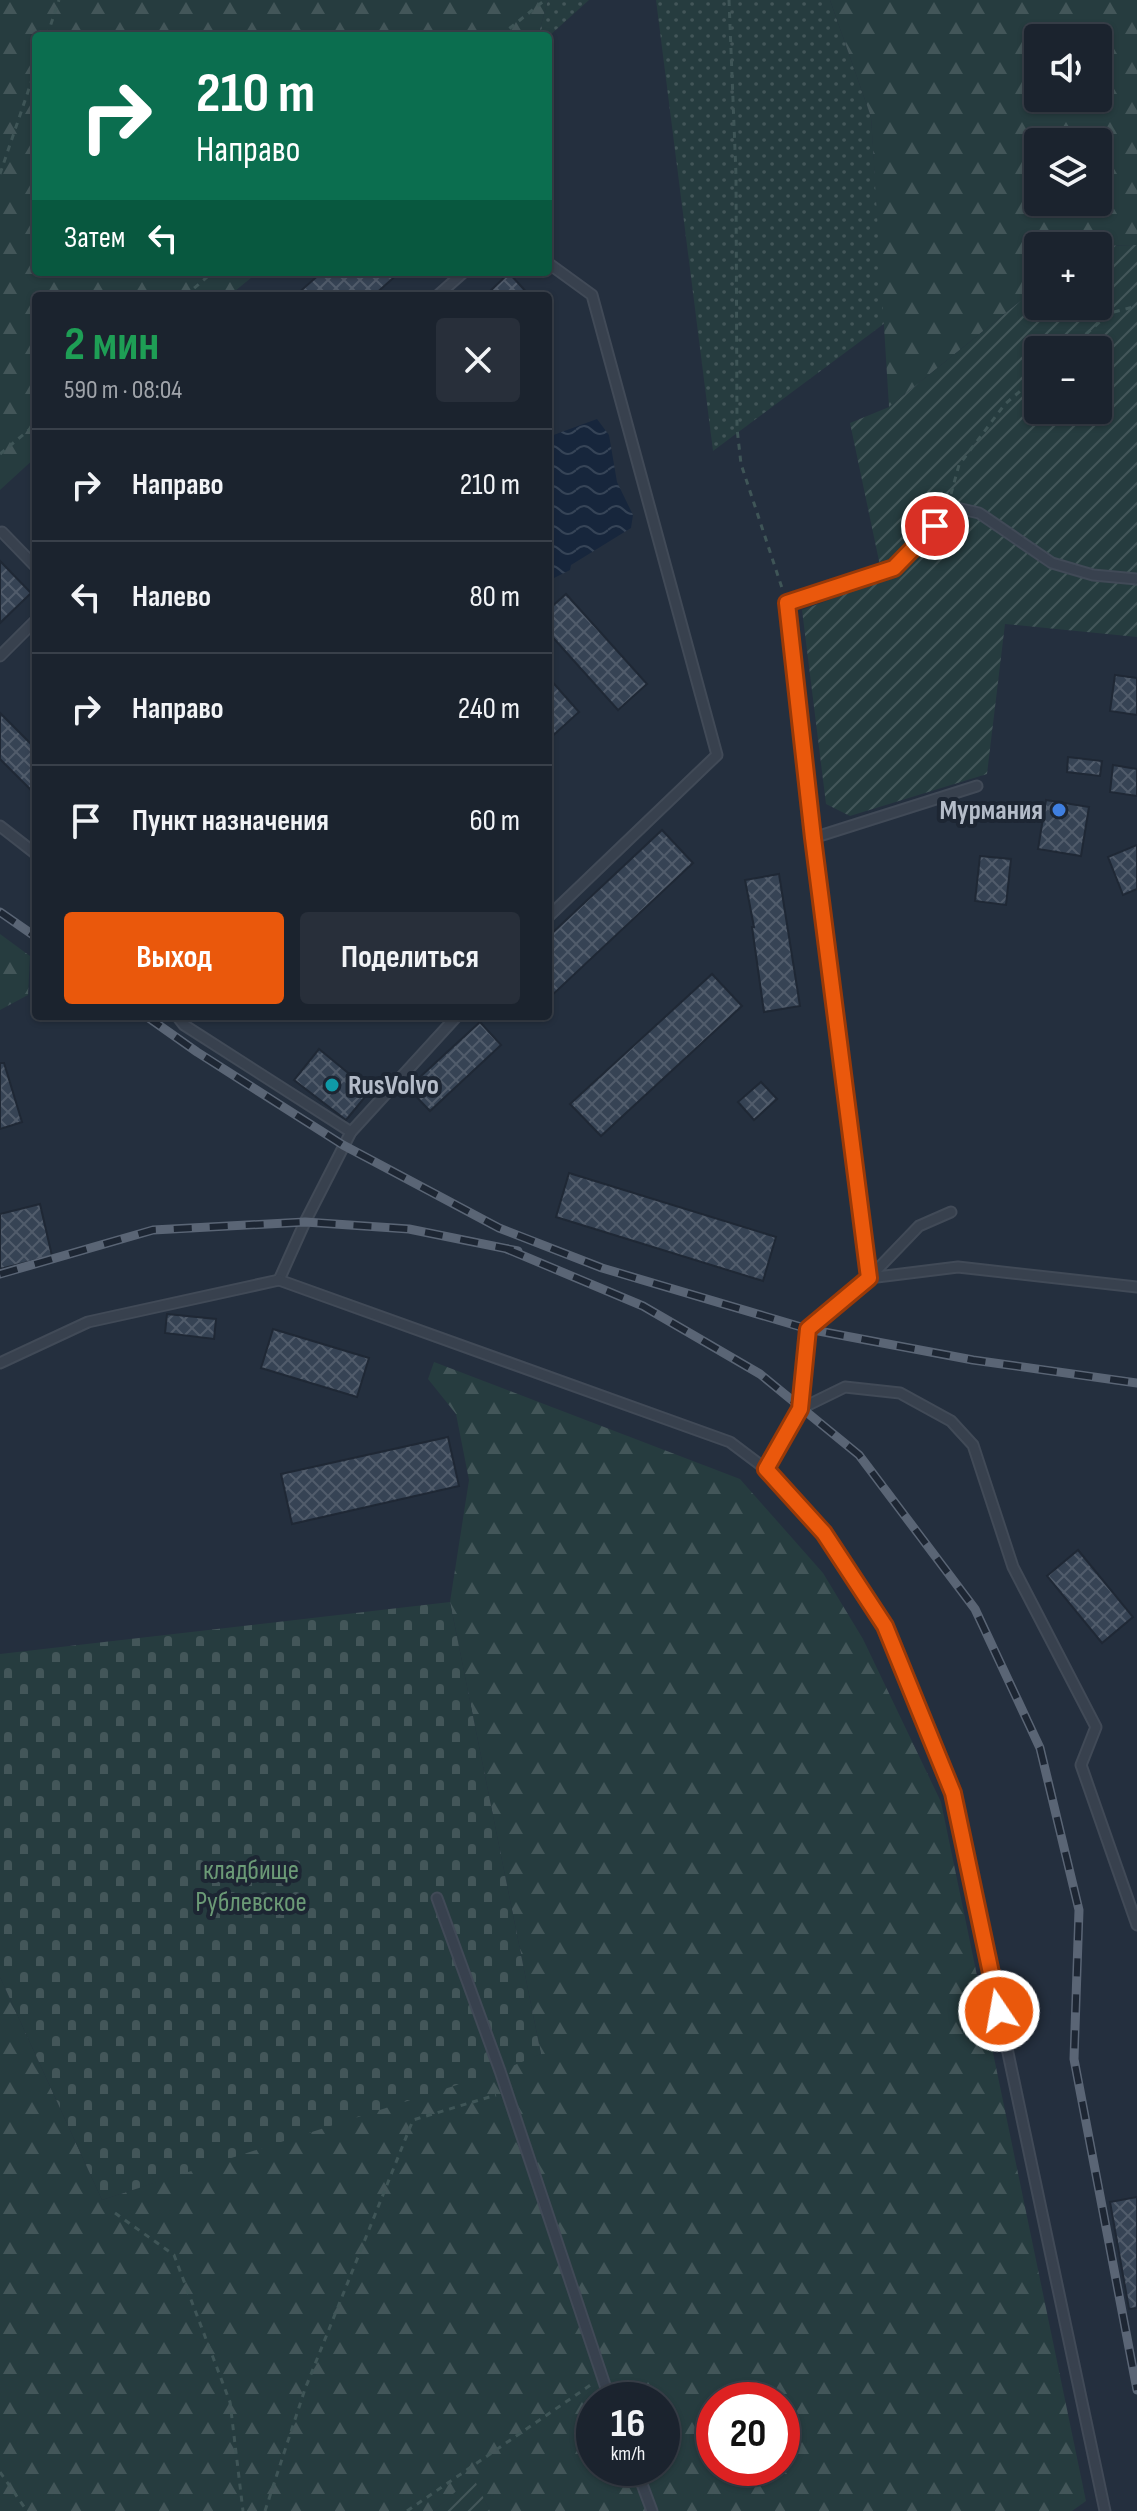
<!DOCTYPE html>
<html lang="ru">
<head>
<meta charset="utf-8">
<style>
	:root { --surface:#1b232e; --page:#282f3a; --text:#f1f3f6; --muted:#a0a4aa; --line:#39404a; --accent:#ea580c }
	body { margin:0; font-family:"Sofia Sans Condensed",sans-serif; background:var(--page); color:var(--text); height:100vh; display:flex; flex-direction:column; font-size:30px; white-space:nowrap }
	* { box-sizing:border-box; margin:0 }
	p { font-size:26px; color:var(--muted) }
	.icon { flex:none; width:44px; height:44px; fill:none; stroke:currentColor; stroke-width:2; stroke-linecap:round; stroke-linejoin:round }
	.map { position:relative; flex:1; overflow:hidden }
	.side { position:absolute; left:32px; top:292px; width:520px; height:728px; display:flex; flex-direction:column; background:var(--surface); border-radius:8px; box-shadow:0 2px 6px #0004,0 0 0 2px var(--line) }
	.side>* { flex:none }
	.top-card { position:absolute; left:32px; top:32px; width:520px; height:244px; border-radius:8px; box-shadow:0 2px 6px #0004,0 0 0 2px var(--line); background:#0b6e4f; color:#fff; overflow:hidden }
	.buttons { position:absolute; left:1024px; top:24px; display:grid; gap:16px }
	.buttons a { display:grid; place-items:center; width:88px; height:88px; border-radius:8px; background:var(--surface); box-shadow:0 2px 6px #0004,0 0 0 2px var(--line); font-size:40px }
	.speed { position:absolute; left:576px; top:2382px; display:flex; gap:16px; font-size:40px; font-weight:700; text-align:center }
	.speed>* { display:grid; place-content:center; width:104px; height:104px; border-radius:50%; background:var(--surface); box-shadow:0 2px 6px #0004,0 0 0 2px var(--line); line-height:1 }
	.speed small { font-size:20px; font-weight:400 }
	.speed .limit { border:12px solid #d22; background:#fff; color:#111 }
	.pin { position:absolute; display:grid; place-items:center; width:68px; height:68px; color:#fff; margin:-34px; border:4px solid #fff; border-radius:50%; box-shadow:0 2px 8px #0007 }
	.me { position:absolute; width:88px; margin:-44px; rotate:348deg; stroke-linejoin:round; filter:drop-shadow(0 0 6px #0008) }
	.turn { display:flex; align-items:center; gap:28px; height:168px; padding:0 32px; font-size:36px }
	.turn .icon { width:104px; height:104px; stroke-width:2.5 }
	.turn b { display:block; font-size:56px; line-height:68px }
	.then { display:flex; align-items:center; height:76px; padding:0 32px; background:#0003; gap:16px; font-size:30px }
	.round { display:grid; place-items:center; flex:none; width:84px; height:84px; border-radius:8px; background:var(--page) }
	.summary { display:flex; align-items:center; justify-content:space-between; height:136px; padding:0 32px }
	h1 { font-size:48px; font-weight:700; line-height:60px; color:#1e9e55 }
	.action { display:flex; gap:16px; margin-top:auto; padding:16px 32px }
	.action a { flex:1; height:92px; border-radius:8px; background:var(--accent); color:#fff; font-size:32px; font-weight:700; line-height:92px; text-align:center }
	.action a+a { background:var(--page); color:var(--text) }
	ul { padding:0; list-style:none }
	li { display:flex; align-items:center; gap:24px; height:112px; padding:0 32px; border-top:2px solid var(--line) }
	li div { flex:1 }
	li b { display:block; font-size:30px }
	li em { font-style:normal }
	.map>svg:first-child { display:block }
	.grass { fill:url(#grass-dots) }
	.forest { fill:url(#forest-firs); fill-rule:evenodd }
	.cemetery { fill:url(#cemetery-stones) }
	.garden { fill:url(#garden-furrows); fill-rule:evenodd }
	.water { fill:url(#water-waves) }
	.building { fill:url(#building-cross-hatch); stroke:#1f2835; stroke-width:2 }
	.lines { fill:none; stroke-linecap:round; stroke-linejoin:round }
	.service-casing { stroke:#414a57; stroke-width:13 }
	.path { stroke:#3f5557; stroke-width:3; stroke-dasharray:6 6; stroke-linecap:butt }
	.service { stroke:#38414e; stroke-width:9 }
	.rail-casing { stroke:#5a6575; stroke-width:9 }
	.rail { stroke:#1d2633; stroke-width:6; stroke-dasharray:18; stroke-linecap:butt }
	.route-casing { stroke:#983908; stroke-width:20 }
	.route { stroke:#ea580c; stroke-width:14 }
	.shop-dot { fill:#3f7fe0; stroke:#1d2633; stroke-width:3 }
	.culture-dot { fill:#0f9aa8; stroke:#1d2633; stroke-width:3 }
	.labels { text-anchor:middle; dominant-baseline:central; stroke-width:8; stroke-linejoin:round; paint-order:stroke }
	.poi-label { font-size:28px; font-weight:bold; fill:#b4bcc9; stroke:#1d2633; text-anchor:end }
	.park-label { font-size:28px; fill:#6b9a76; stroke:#1d2633 }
</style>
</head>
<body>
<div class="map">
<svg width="1137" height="2511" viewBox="0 0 1137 2511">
	<defs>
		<pattern id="grass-dots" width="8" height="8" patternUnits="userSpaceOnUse" patternTransform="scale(2)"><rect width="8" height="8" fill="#263c3f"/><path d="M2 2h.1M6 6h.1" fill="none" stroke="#435659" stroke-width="1.8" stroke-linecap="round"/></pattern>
		<pattern id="forest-firs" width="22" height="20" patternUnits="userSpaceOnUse" patternTransform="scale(2)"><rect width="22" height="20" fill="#263c3f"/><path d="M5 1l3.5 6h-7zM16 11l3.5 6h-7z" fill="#435659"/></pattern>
		<pattern id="cemetery-stones" width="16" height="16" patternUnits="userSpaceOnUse" patternTransform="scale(2)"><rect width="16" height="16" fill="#263c3f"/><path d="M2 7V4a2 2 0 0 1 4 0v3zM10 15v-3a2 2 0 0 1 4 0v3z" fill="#435659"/></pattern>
		<pattern id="garden-furrows" width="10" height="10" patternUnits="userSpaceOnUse" patternTransform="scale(2)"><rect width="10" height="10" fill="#263c3f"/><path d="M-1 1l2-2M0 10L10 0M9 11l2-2" fill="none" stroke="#435659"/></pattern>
		<pattern id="water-waves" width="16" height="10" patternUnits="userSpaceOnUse" patternTransform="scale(2)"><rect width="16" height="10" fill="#17263c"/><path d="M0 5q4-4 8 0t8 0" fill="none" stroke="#364457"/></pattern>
		<pattern id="building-cross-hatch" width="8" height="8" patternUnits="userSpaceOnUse" patternTransform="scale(2)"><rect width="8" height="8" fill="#364354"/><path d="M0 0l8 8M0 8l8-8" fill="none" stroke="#515c6b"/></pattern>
	</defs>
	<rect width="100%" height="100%" fill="#242f3e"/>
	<!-- grass -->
	<g class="grass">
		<polygon points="548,0 589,0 548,37 538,36"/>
		<polygon points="656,0 830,0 871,117 885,323 713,451"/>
	</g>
	<!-- forest -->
	<g class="forest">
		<polygon points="0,0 548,0 538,36 36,36 36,272 258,272 229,296 36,296 36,457 0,490"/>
		<path d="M830,0H1137V245L1038,246V287L889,407L871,117ZM1038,38H1098V98H1038ZM1038,142H1098V202H1038Z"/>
		<polygon points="0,934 30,956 28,995 0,1010"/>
		<path d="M434,1362L740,1479L823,1573L863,1639L941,1802L1086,2501L1072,2511H490L473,2478L433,2511H0V1977L102,2200L541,2054L450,1602L469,1480L456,1414L428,1379ZM594,2400H662V2468H594ZM714,2400H782V2468H714Z"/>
	</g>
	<!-- cemetery -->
	<polygon class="cemetery" points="450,1602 541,2054 500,2071 102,2200 0,1977 0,1654"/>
	<!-- garden -->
	<g class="garden">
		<path d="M1137,245V637L1005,624L987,774L850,816L826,804L802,610L883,580L850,423L889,407L1038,287V306H1098V246H1089ZM1038,350H1098V410H1038Z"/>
		<polygon points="473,2477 490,2511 433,2511"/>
	</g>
	<!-- water -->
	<polygon class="water" points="597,419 609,435 617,482 633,515 631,528 571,565 570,570 548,581 548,437"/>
	<!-- building -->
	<g class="building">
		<polygon points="322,272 400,272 373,296 295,296"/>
		<polygon points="509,273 530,296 485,296"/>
		<polygon points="0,561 31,593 0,623"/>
		<polygon points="566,594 647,684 618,710 548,632 548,610"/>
		<polygon points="1115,675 1137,678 1137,715 1110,711"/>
		<polygon points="548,677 579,712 548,740"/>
		<polygon points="0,713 36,749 36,795 0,759"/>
		<polygon points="1068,757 1102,761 1100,776 1067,772"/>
		<polygon points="1113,765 1137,769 1137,796 1110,792"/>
		<polygon points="1046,800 1089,807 1081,856 1038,849"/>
		<polygon points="662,830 693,863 548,999 548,937"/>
		<polygon points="1137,845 1137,889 1123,895 1108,857"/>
		<polygon points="980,856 1011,859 1006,905 975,901"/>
		<polygon points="779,874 800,1006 764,1012 752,927 754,927 745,880"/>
		<polygon points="712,974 742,1006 601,1136 570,1104"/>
		<polygon points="480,1022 501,1045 430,1111 408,1088"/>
		<polygon points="319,1049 370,1091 346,1120 294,1080"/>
		<polygon points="0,1063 4,1063 22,1122 0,1129"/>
		<polygon points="761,1082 777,1099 754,1120 738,1102"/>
		<polygon points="569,1173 776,1237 763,1281 556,1217"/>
		<polygon points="40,1204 52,1256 0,1269 0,1214"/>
		<polygon points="167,1314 216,1319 214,1339 165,1333"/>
		<polygon points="273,1329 369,1358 357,1397 261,1368"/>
		<polygon points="448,1437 459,1486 292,1524 281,1474"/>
		<polygon points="1078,1550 1133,1617 1102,1643 1047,1576"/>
		<polygon points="1137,2197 1137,2308 1129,2309 1110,2202"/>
	</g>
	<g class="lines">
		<!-- service casing -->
		<g class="service-casing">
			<g id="service">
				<polyline points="548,263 592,295 717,755 548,917"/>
				<polyline points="437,296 464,272"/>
				<polyline points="2,532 36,567"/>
				<polyline points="0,656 36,620"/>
				<polyline points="0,826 36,854"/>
				<polyline points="813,838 977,786"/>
				<polyline points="177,1016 184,1025 351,1132"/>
				<polyline points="951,1212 919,1226 869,1278 958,1267 1137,1287"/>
				<polyline points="279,1280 305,1222 351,1132 457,1016"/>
				<polyline points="0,1363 88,1322 279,1280 730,1442 766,1469 824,1533 885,1626 953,1793 1105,2511"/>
				<polyline points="800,1409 845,1387 900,1393 951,1421 973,1445 1013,1567 1096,1727 1081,1765 1137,1925"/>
				<polyline points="766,1469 800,1409 808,1329 869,1278 813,838 787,603 894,568 935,526 948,506 979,513 1052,563 1093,575 1137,579"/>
				<polyline points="437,1898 500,2071 610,2400"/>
				<polyline points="636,2468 652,2511"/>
			</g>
		</g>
		<!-- path -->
		<g class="path">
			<polyline points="729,0 736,175 737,428 741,464 782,588"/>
			<polyline points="47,36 59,0"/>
			<polyline points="500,36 545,0"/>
			<polyline points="0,174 36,68"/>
			<polyline points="185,296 213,272"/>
			<polyline points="1068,350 1110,313 1137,306"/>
			<polyline points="0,454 36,424"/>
			<polyline points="951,494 959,465 1005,404 1038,376"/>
			<polyline points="115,2213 174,2255 230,2402 243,2511"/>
			<polyline points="0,2472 27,2511"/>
			<polyline points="265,2511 305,2389 413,2120 496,2095"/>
			<polyline points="407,2511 592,2384"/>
		</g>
		<!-- service -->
		<use href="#service" class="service"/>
		<!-- rail casing -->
		<g class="rail-casing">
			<g id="rail">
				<polyline points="0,912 36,937"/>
				<polyline points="146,1016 197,1052 343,1145 499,1228 602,1268 808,1329 973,1360 1137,1383"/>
				<polyline points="507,1249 643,1306 760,1374 859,1455 975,1609 1040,1748 1079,1910 1074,2059 1137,2390"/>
				<polyline points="0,1274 153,1230 305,1222 409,1229 518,1251"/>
			</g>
		</g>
		<!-- rail -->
		<use href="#rail" class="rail"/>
	</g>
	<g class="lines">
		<!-- route casing -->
		<g class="route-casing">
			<polyline id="route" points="935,526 894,568 787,603 813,838 869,1278 808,1329 800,1409 766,1469 824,1533 885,1626 953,1793 999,2011"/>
		</g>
		<!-- route -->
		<use href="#route" class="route"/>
	</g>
	<!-- markers -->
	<circle class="shop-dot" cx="1059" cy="810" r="8"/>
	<circle class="culture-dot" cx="332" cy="1085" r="8"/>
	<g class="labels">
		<!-- poi labels -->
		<g class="poi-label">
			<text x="1043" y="810">Мурмания</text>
			<text x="348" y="1085" text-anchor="start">RusVolvo</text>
		</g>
		<!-- park labels -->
		<g class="park-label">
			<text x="251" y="1870">кладбище<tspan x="251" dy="32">Рублевское</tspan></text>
		</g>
	</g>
</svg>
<div class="buttons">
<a><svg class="icon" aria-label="sound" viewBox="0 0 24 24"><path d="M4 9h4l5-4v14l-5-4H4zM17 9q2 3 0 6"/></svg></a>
<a><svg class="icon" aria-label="layers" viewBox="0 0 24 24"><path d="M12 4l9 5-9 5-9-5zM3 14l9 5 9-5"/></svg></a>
<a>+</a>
<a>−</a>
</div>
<div class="speed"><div>16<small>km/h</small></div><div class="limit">20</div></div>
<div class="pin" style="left:935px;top:526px;background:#d93025"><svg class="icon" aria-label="arrive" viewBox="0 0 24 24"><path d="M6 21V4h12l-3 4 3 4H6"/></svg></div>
<svg class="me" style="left:999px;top:2011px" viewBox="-20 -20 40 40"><circle r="17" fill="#ea580c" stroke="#fff" stroke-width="3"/><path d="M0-11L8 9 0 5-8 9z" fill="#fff"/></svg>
<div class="top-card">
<div class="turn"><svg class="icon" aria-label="right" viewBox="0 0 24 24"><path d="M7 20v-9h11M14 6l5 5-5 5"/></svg><div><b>210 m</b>Направо</div></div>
<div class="then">Затем<svg class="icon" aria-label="left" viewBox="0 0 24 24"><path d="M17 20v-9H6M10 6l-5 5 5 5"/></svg></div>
</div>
<section class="side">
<div class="summary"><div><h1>2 мин</h1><p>590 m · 08:04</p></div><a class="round"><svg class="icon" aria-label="close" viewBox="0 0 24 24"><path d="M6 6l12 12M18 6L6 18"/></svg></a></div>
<ul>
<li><svg class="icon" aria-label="right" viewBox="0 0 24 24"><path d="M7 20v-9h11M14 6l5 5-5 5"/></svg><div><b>Направо</b></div><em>210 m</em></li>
<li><svg class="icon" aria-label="left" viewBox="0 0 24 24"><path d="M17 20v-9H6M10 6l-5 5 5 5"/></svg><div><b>Налево</b></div><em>80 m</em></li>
<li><svg class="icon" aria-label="right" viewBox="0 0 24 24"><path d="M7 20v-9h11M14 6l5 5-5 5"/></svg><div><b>Направо</b></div><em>240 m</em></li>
<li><svg class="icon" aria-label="arrive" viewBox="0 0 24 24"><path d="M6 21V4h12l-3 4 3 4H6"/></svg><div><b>Пункт назначения</b></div><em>60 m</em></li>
</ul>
<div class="action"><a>Выход</a><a>Поделиться</a></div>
</section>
</div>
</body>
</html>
